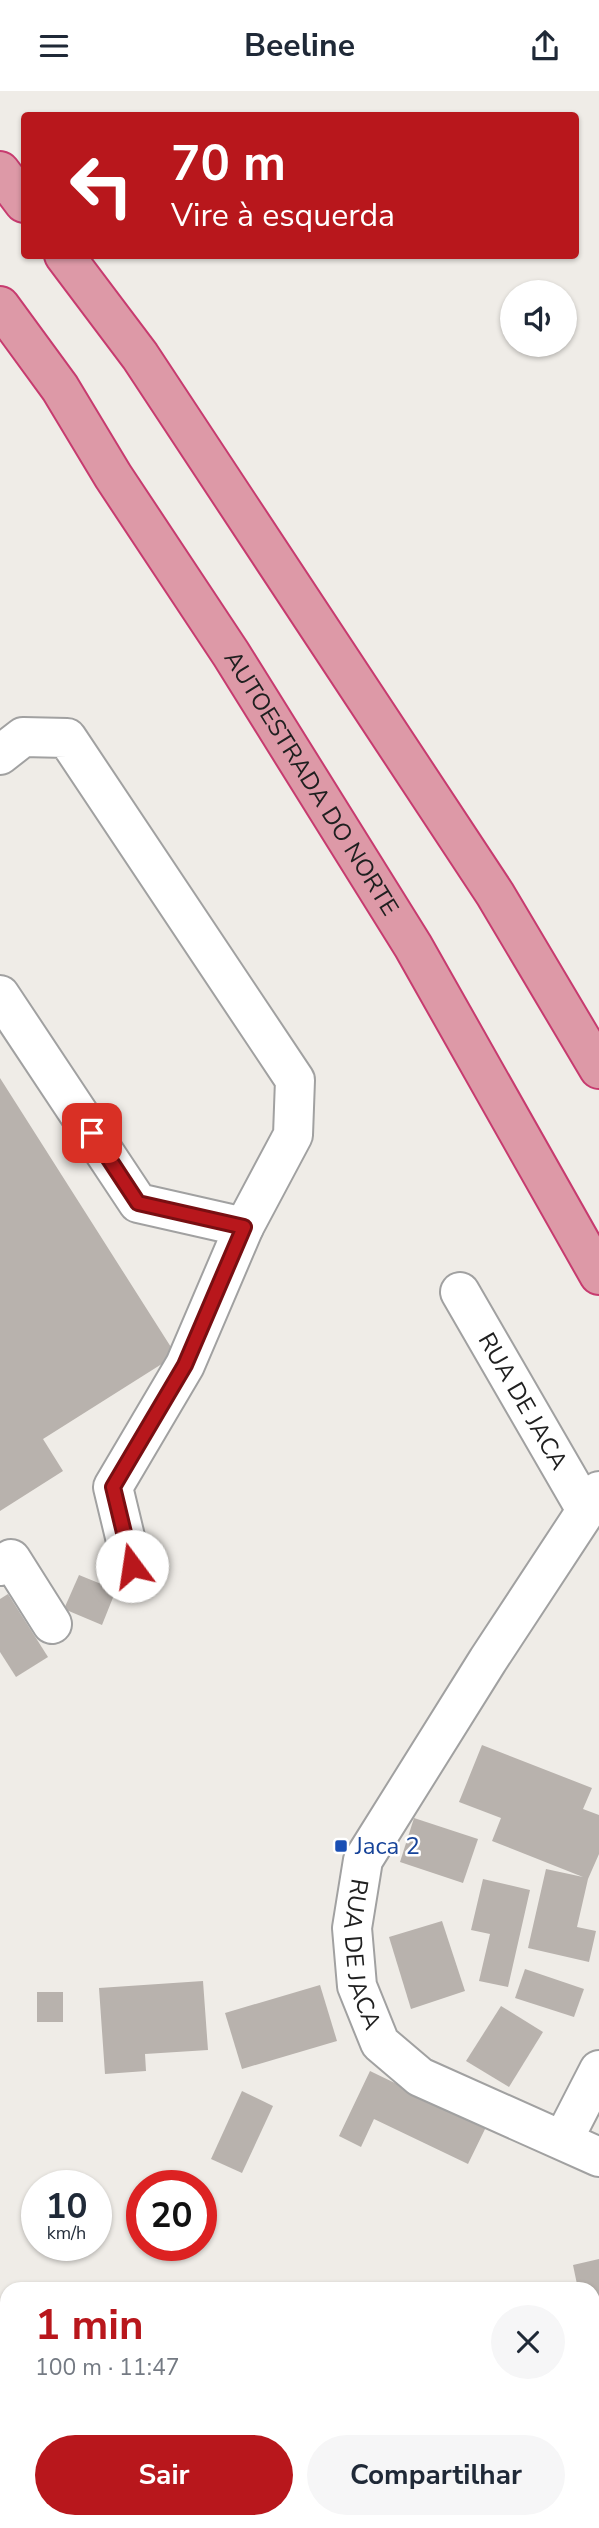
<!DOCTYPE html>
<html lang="pt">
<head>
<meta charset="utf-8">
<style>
	:root { --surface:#fff; --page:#f6f6f7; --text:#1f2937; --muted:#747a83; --accent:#b8171c }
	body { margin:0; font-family:"Nunito Sans",sans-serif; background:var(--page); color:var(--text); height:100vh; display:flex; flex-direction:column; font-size:26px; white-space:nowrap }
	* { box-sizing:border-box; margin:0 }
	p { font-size:23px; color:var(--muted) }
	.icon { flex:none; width:38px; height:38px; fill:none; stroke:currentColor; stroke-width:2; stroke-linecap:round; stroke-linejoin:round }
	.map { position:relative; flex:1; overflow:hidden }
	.side { position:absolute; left:0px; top:2191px; width:600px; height:247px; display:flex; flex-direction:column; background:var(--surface); border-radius:21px 21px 0 0; box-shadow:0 2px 5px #0004 }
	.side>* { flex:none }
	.top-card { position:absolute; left:21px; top:21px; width:558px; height:147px; border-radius:7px; box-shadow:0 2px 5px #0004; background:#b8171c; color:#fff; overflow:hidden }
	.tools { position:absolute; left:500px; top:189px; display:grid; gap:14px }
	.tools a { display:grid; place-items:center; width:77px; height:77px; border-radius:50%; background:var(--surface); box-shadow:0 2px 5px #0004; font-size:35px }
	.speed { position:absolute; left:21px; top:2079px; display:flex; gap:14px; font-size:35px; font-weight:700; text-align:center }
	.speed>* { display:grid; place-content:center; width:91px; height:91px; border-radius:50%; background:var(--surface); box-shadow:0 2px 5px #0004; line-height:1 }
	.speed small { font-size:18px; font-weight:400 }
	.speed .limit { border:10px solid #d22; background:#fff; color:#111 }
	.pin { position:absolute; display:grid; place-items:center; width:60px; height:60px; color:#fff; margin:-30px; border-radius:14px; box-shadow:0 4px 10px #0006 }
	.me { position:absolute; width:77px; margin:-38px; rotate:346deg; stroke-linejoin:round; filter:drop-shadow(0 0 5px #0008) }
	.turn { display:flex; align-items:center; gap:24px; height:147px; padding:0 35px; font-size:32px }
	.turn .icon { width:91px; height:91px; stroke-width:2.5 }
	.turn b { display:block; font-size:49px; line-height:60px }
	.round { display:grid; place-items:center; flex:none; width:74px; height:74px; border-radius:37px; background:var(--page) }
	.summary { display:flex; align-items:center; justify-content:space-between; height:119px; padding:0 35px }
	h1 { font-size:42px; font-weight:700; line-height:52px; color:var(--accent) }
	.button { display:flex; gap:14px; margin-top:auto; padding:14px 35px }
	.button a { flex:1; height:80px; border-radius:42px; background:var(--accent); color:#fff; font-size:28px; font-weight:700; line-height:80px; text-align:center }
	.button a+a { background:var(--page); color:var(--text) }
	header { display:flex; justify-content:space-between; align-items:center; height:91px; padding:0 35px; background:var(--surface); font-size:32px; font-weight:700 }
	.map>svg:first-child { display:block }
	.building { fill:#b8b2ad }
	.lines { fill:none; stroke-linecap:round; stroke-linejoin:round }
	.minor-casing { stroke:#a1a1a1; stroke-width:42 }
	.highway-casing { stroke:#c73b6f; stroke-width:42 }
	.minor { stroke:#fff; stroke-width:38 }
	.highway { stroke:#dd99a7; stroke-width:38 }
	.route-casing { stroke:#780f12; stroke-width:18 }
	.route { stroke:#b8171c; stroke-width:12 }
	.transit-dot { fill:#1a4fb4; stroke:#fff; stroke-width:2.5 }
	.labels { text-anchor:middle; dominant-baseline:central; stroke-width:5; stroke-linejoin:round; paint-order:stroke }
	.street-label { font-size:24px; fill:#202020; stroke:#fff }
	.transit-label { font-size:24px; fill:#164399; stroke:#fff; text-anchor:start }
</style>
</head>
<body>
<header><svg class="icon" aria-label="menu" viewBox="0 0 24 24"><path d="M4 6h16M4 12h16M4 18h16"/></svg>Beeline<svg class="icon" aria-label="share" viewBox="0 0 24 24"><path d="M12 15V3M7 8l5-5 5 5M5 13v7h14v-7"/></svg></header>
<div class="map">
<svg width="599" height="2437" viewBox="0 0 599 2437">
	<rect width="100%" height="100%" fill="#efece7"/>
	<!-- building -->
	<g class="building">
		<polygon points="0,987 176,1264 43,1348 63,1380 0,1420"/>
		<polygon points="79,1484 116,1499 102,1534 64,1518"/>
		<polygon points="8,1503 48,1566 16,1586 0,1561 0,1508"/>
		<polygon points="482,1654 592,1697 583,1718 599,1724 599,1763 588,1788 577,1836 596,1840 589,1871 528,1857 546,1778 583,1786 492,1750 501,1727 459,1711"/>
		<polygon points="414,1727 478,1748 463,1792 400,1771"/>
		<polygon points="483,1788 530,1799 508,1896 479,1890 490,1843 471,1839"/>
		<polygon points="442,1830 465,1900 411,1918 389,1846"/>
		<polygon points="525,1878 584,1898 574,1926 515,1907"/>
		<polygon points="203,1890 208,1959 145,1963 146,1980 105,1983 99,1897"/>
		<polygon points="320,1894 337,1950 242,1978 225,1922"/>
		<rect x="37" y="1901" width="26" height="30"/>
		<polygon points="501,1915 543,1941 509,1996 466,1970"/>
		<polygon points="370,1980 486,2036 468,2073 374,2028 361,2056 339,2045"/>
		<polygon points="242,2000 273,2015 242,2082 211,2068"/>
		<polygon points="599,2168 599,2228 593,2229 593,2198 578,2198 573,2174"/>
		<polygon points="599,2415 599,2437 594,2437 593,2417"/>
	</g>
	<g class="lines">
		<!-- minor casing -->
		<g class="minor-casing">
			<g id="minor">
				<polyline points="0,664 23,646 67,647 295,989 293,1044 244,1136 185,1274 113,1396 132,1475"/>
				<polyline points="0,904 138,1112 244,1136"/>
				<path id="s1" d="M460,1201L586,1419"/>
				<path id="s2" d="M599,1400L488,1569L363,1769L352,1837L357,1895L380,1952L420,1986L599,2066"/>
				<polyline points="0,1475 11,1468 52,1533"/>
				<polyline points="563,2049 599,1979"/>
			</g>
		</g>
		<!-- highway casing -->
		<g class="highway-casing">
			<g id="highway">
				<polyline points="0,80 24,112"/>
				<polyline points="64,164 140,265 495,803 599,978"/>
				<path id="s3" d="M0,215L60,297L113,385L231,563L413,855L599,1184"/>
			</g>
		</g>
		<!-- minor -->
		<use href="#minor" class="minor"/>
		<!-- highway -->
		<use href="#highway" class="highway"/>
	</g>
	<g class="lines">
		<!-- route casing -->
		<g class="route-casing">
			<polyline id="route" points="92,1042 138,1112 244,1136 185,1274 113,1396 132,1475"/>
		</g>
		<!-- route -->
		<use href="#route" class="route"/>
	</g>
	<!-- markers -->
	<rect class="transit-dot" x="334" y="1748" width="14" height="14" rx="3.5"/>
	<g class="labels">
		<!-- street labels -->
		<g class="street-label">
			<text stroke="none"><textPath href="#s3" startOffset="570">AUTOESTRADA DO NORTE</textPath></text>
			<text stroke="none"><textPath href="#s1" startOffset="126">RUA DE JACA</textPath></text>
			<text stroke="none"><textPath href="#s2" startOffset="534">RUA DE JACA</textPath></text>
		</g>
		<!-- transit labels -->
		<g class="transit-label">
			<text x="355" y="1755">Jaca 2</text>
		</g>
	</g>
</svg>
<div class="tools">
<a><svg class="icon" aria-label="sound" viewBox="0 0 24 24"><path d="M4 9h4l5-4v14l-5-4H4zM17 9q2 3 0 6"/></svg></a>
</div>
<div class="speed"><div>10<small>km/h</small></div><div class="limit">20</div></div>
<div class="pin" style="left:92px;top:1042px;background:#d93025"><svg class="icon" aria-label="arrive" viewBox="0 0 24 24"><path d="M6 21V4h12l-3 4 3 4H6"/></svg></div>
<svg class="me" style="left:132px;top:1475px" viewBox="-20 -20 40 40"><circle r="19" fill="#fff"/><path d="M0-13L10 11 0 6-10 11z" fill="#b8171c"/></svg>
<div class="top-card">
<div class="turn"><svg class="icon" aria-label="left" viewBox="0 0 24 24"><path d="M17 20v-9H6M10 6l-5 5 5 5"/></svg><div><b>70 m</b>Vire à esquerda</div></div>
</div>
<section class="side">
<div class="summary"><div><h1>1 min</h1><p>100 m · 11:47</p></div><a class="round"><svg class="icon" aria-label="close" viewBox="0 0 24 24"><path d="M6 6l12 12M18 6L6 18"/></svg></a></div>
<div class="button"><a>Sair</a><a>Compartilhar</a></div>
</section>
</div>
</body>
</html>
